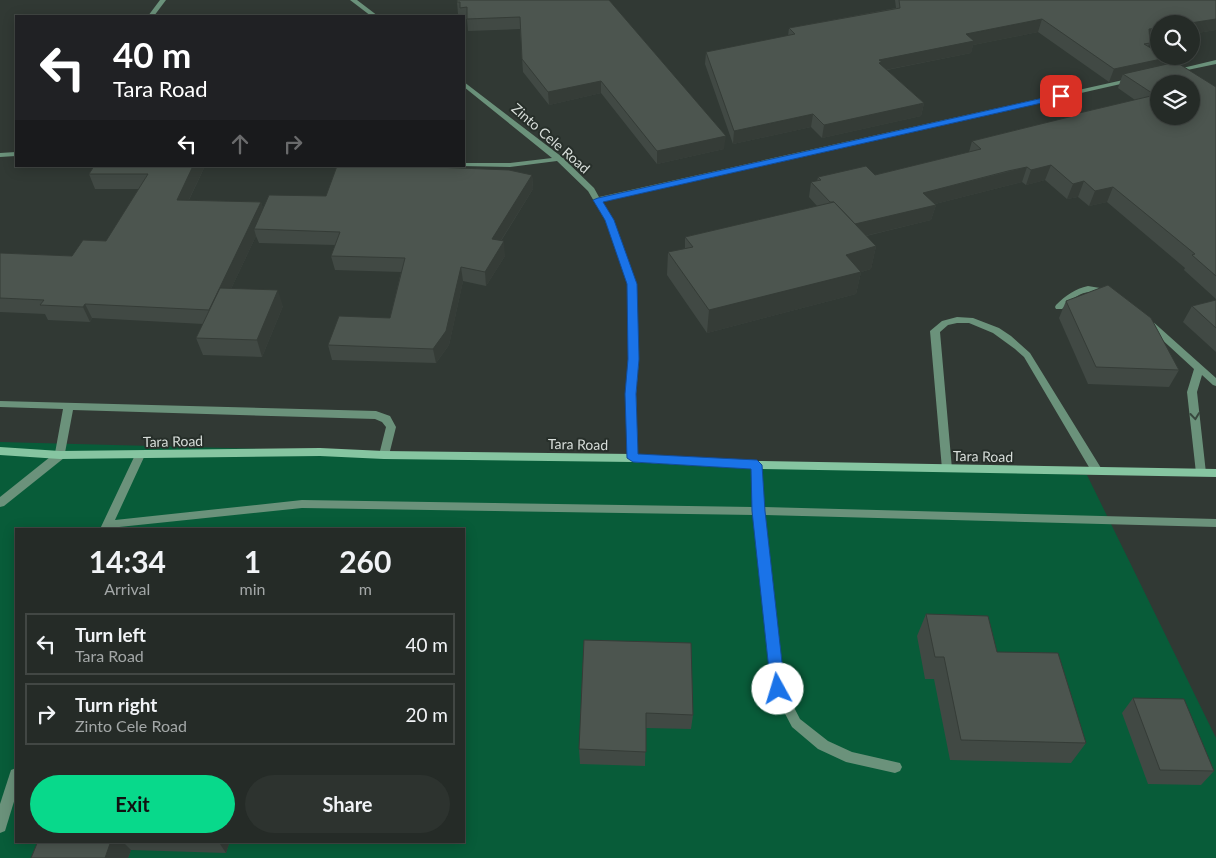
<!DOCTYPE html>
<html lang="en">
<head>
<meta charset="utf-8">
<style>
	:root { --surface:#252b27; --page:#2d332f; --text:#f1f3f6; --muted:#a3a7a7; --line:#424744; --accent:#08d98b }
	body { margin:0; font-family:Lato,sans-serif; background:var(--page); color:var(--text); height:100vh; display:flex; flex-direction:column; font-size:19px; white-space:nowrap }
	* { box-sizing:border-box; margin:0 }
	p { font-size:16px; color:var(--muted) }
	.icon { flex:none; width:28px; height:28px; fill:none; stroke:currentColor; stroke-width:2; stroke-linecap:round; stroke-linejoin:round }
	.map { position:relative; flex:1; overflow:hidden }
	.side { position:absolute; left:15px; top:528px; width:450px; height:315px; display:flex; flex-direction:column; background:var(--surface); border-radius:0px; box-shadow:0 2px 12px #0003,0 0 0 1px var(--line) }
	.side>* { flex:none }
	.banner { position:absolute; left:15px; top:15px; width:450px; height:152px; border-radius:0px; box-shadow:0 2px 12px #0003,0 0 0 1px var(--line); background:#202124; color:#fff; overflow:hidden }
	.tools { position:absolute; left:1150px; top:15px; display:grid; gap:10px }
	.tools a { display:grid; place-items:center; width:50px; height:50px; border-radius:50%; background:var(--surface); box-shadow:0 2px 12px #0003,0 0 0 1px var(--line); font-size:25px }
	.pin { position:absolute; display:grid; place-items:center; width:42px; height:42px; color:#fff; margin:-21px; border-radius:10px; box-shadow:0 2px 8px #0006 }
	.me { position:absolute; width:55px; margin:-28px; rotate:354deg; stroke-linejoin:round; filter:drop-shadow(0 0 4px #0008) }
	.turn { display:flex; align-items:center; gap:18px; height:105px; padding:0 15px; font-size:22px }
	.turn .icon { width:65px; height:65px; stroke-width:2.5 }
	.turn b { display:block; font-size:35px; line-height:42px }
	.lanes { display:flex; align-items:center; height:48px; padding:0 15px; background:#0003; justify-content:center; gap:25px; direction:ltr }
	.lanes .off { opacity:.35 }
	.eta { display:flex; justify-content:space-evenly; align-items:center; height:85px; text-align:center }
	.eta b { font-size:30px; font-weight:700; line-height:35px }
	.cta { display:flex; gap:10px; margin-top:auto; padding:10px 15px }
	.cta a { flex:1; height:58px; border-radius:30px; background:var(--accent); color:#111; font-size:20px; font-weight:700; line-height:58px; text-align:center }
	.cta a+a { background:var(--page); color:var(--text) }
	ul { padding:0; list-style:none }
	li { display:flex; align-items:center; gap:15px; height:62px; margin:0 10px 8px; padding:0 5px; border:2px solid var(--line); border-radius:0px }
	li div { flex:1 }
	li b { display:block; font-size:19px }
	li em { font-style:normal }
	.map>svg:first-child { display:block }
	.green { fill:#085c39; fill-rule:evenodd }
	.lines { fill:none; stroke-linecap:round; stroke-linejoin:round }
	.lane { fill:#6b927b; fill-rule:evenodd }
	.street { fill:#6b927b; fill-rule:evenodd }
	.secondary { fill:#86c5a1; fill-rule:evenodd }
	.wall { fill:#414944 }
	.shaded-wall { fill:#353c37 }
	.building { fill:#4c554f; stroke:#353c37; fill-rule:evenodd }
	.oneway { stroke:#38483e }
	.route { fill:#1a73e8; stroke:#114b97 }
	.labels { text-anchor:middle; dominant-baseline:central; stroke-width:4; stroke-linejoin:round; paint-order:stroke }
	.street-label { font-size:14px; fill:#d7ddd9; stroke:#272f2a }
</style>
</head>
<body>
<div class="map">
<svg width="1216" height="858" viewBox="0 0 1216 858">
	<rect width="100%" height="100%" fill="#313934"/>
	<!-- green -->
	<path class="green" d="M0,442L759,462L1087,475L1216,738V858H0ZM16,529H464V841H16Z"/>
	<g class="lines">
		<!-- lane -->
		<g class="lane">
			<path d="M1088,286L1106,289L1115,294L1111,297C1085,289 1082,290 1062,309H1056L1055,307L1056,305C1066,295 1075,289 1088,286Z"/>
			<polygon points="957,317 973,318 999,328 1011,336 1030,353 1101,468 1102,471 1101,474 1093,474 1024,357 1015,349 993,333 969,323 957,323 948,325 940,332 952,469 951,472 943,472 942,469 930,331 942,321"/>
			<polygon points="1148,319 1151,320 1216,378 1216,386 1213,385 1202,375 1197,392 1206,473 1205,476 1197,476 1196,473 1187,392 1194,369 1145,324 1143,322 1145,320"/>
			<polygon points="0,401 376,411 390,416 396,427 389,455 388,458 380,458 379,455 386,427 382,422 375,419 73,410 64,458 4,506 0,507 0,497 55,453 63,409 0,407"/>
			<polygon points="140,451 144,452 145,455 115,520 302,500 753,507 752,465 753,462 761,462 762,465 764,507 1216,519 1216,527 765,515 784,688 800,719 828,741 852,752 900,763 902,767 900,771 895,773 846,762 818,749 792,727 772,689 754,515 302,508 100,529 135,455 136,452"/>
			<polygon points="16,768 16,795 5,831 0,833 0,804 11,770"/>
		</g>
		<!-- street -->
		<g class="street">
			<polygon points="160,0 166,0 154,16 148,16"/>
			<polygon points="350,0 357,0 378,16 371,16"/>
			<polygon points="1216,60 1216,64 1173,73 1170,71"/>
			<polygon points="1132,78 1134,79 1134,81 602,202 613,220 636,284 639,359 636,394 638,458 637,461 629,461 628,458 626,394 629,359 628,284 605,220 588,191 557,161 510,167 461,166 464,166 464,163 510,163 552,158 464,87 464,82 562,157 594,188 599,197"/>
			<polygon points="16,152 16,156 0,157 0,153"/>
		</g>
		<!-- secondary -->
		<polygon class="secondary" points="0,447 60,451 320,448 384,451 633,454 757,461 1216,469 1216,477 757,469 633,462 384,459 320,456 60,459 0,455"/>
	</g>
	<!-- wall -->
	<g class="wall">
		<polygon points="609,0 724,149 657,164 601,93 549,105 523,72 520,29 468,31 467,19 464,19 464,16 461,16 460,14 458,14 457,2"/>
		<polygon points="895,0 1216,0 1216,30 1191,34 1191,24 1159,24 1159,39 1150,41 1148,47 1163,65 1216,87 1216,299 1184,270 1185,268 1107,202 1089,206 1078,197 1067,199 1045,180 1026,185 1022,182 935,204 936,205 931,220 866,236 876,246 871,269 861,272 856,294 707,333 667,275 668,252 685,249 685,237 817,206 809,197 811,182 817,181 818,177 875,175 969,152 972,141 1074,116 1075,114 1135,100 1118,88 1121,79 1109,82 1038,32 973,45 971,53 887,70 924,103 921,116 822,138 811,127 733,144 705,64 706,52 788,36 789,28 896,8"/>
		<polygon points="205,166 189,200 261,202 263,209 326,196 532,175 533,189 501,241 505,256 486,286 463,281 449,345 436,363 332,360 328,345 390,318 401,272 335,270 331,256 335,245 259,243 256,236 231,289 283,306 262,357 203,355 196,338 203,324 92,318 90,322 48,320 45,314 0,312 0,253 72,256 106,241 139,189 95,189 89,174"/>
		<polygon points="1216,300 1216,352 1183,322 1192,306"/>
		<polygon points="1066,301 1179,370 1169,387 1088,384 1059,318"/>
		<polygon points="926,614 1086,743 1071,763 950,760 934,679 925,679 917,636"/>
		<polygon points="584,640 693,715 691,729 646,728 645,766 580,764 579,749"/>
		<polygon points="1133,698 1214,771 1201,785 1148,784 1122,713"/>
		<polygon points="38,841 230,841 226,853 131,850 128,858 31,858"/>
	</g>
	<!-- shaded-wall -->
	<g class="shaded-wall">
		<polygon points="1042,19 1038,32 973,45 971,53 880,71 879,60 966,34"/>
		<polygon points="1216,19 1216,30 1191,34 1191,24 1184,24"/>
		<polygon points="1159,28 1159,39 1144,42 1149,29"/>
		<polygon points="1166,58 1160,70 1123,74 1121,79 1109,82 1114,69"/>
		<polygon points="601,81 601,93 549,105 548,92"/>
		<polygon points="924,103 921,116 822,138 824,125"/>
		<polygon points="813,114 811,127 733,144 734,131"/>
		<polygon points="726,136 724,149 657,164 657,151"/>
		<polygon points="1051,165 1045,180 1026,185 1031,170"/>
		<polygon points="193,166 205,166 182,214 177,200"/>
		<polygon points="1027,167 1022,182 919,208 923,193"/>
		<polygon points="532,175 533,189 493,253 492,239"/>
		<polygon points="1084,181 1078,197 1067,199 1073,184"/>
		<polygon points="1113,187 1107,202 1089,206 1095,191"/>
		<polygon points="261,202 266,216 254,229 256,236 214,325 209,310"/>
		<polygon points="936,205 931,220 848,240 851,225"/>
		<polygon points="504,241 505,256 486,286 485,272"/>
		<polygon points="876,246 871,269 861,272 856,294 707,333 709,310 846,255"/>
		<polygon points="461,267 463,281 449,345 436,363 433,349"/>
		<polygon points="278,290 283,306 262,357 257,340"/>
		<polygon points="85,304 92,318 90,322 83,307"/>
		<polygon points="111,841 122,841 131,850 128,858 105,858"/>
		<polygon points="218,841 230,841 226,853"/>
	</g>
	<!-- building -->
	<g class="building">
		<polygon points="457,0 609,0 726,136 657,151 601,81 548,92 522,59 520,17 467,19 467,7 460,8 460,2 457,2"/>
		<polygon points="899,0 1216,0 1216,19 1184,24 1159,24 1159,28 1149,29 1150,43 1144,44 1159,53 1159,56 1163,56 1166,58 1114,69 1042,19 966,34 974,41 879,60 882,62 879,63 924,103 824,125 813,114 734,131 706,52 795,34 789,28 900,8"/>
		<path d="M1176,62L1216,87V276L1192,255L1195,254L1113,187L1095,191L1084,181L1073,184L1051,165L1031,170L1027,167L1008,171L923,193L936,205L855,224L834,202H830L811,182L821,180L818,177L866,166L875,175L981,149L972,141L1077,115L1075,114L1155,95L1123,74ZM1159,84H1191V116H1159Z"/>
		<polygon points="94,166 193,166 177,200 261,202 209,310 85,304 83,307 40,305 44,300 0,298 0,253 72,256 83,240 106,241 148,174 89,174"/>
		<polygon points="337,166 409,166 509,170 532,175 492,239 504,241 485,272 461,267 446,331 433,349 328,345 339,316 390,318 405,258 331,256 340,232 254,229 269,195 326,196"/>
		<polygon points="834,202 876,246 846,255 861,272 709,310 668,252 693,247 685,237"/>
		<polygon points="1108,285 1151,318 1179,370 1096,367 1066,301"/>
		<polygon points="220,288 278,290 257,340 196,338"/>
		<polygon points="1216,300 1216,328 1192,306"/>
		<polygon points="926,614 988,616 997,652 1058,653 1086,743 961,740 944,657 935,657"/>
		<polygon points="584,640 691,643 693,715 646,713 646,752 579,749"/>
		<polygon points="1133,698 1184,699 1214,771 1160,770"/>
		<polygon points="38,841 111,841 105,858 31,858"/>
	</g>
	<!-- one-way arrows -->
	<defs><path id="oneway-chevron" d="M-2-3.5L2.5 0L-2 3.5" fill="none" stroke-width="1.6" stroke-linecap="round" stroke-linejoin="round" transform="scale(1.25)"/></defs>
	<use class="oneway" href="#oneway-chevron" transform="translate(1195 416) rotate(84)"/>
	<!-- route -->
	<polygon class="route" points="1061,94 1065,96 1064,98 603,202 614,220 637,284 639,359 636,394 638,454 757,460 762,465 765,511 785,689 783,694 778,696 773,694 771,689 752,511 751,469 633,462 627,458 625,394 628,359 627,284 605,220 593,200 598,198"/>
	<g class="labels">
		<!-- street labels -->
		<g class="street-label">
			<text transform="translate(551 138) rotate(41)">Zinto Cele Road</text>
			<text transform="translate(173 441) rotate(-1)">Tara Road</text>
			<text transform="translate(578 444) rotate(1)">Tara Road</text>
			<text transform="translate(983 456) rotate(1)">Tara Road</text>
		</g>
	</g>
</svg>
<div class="tools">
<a><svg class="icon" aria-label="search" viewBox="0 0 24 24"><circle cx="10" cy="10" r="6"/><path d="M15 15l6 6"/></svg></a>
<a><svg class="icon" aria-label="layers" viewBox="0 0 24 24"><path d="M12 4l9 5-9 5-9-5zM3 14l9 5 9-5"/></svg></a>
</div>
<div class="pin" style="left:1061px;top:96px;background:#d93025"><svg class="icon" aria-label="arrive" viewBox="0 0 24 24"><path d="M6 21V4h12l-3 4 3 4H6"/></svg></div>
<svg class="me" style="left:778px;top:689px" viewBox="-20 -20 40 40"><circle r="19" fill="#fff"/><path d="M0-13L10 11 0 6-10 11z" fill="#1a73e8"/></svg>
<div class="banner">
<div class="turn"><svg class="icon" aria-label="left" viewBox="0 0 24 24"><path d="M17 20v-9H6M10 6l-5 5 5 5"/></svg><div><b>40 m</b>Tara Road</div></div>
<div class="lanes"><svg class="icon" aria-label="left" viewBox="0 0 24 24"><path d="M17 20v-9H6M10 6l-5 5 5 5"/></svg><svg class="icon off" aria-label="ahead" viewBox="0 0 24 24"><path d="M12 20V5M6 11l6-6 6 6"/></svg><svg class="icon off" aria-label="right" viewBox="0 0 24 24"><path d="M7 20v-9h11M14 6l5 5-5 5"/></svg></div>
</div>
<section class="side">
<div class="eta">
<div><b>14:34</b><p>Arrival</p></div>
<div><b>1</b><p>min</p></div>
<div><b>260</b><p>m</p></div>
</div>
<ul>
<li><svg class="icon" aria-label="left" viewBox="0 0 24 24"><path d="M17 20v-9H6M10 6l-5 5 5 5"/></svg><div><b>Turn left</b><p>Tara Road</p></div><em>40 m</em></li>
<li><svg class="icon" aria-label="right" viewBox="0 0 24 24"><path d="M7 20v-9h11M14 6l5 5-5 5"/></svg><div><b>Turn right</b><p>Zinto Cele Road</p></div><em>20 m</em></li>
</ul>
<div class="cta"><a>Exit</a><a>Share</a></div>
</section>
</div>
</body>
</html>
